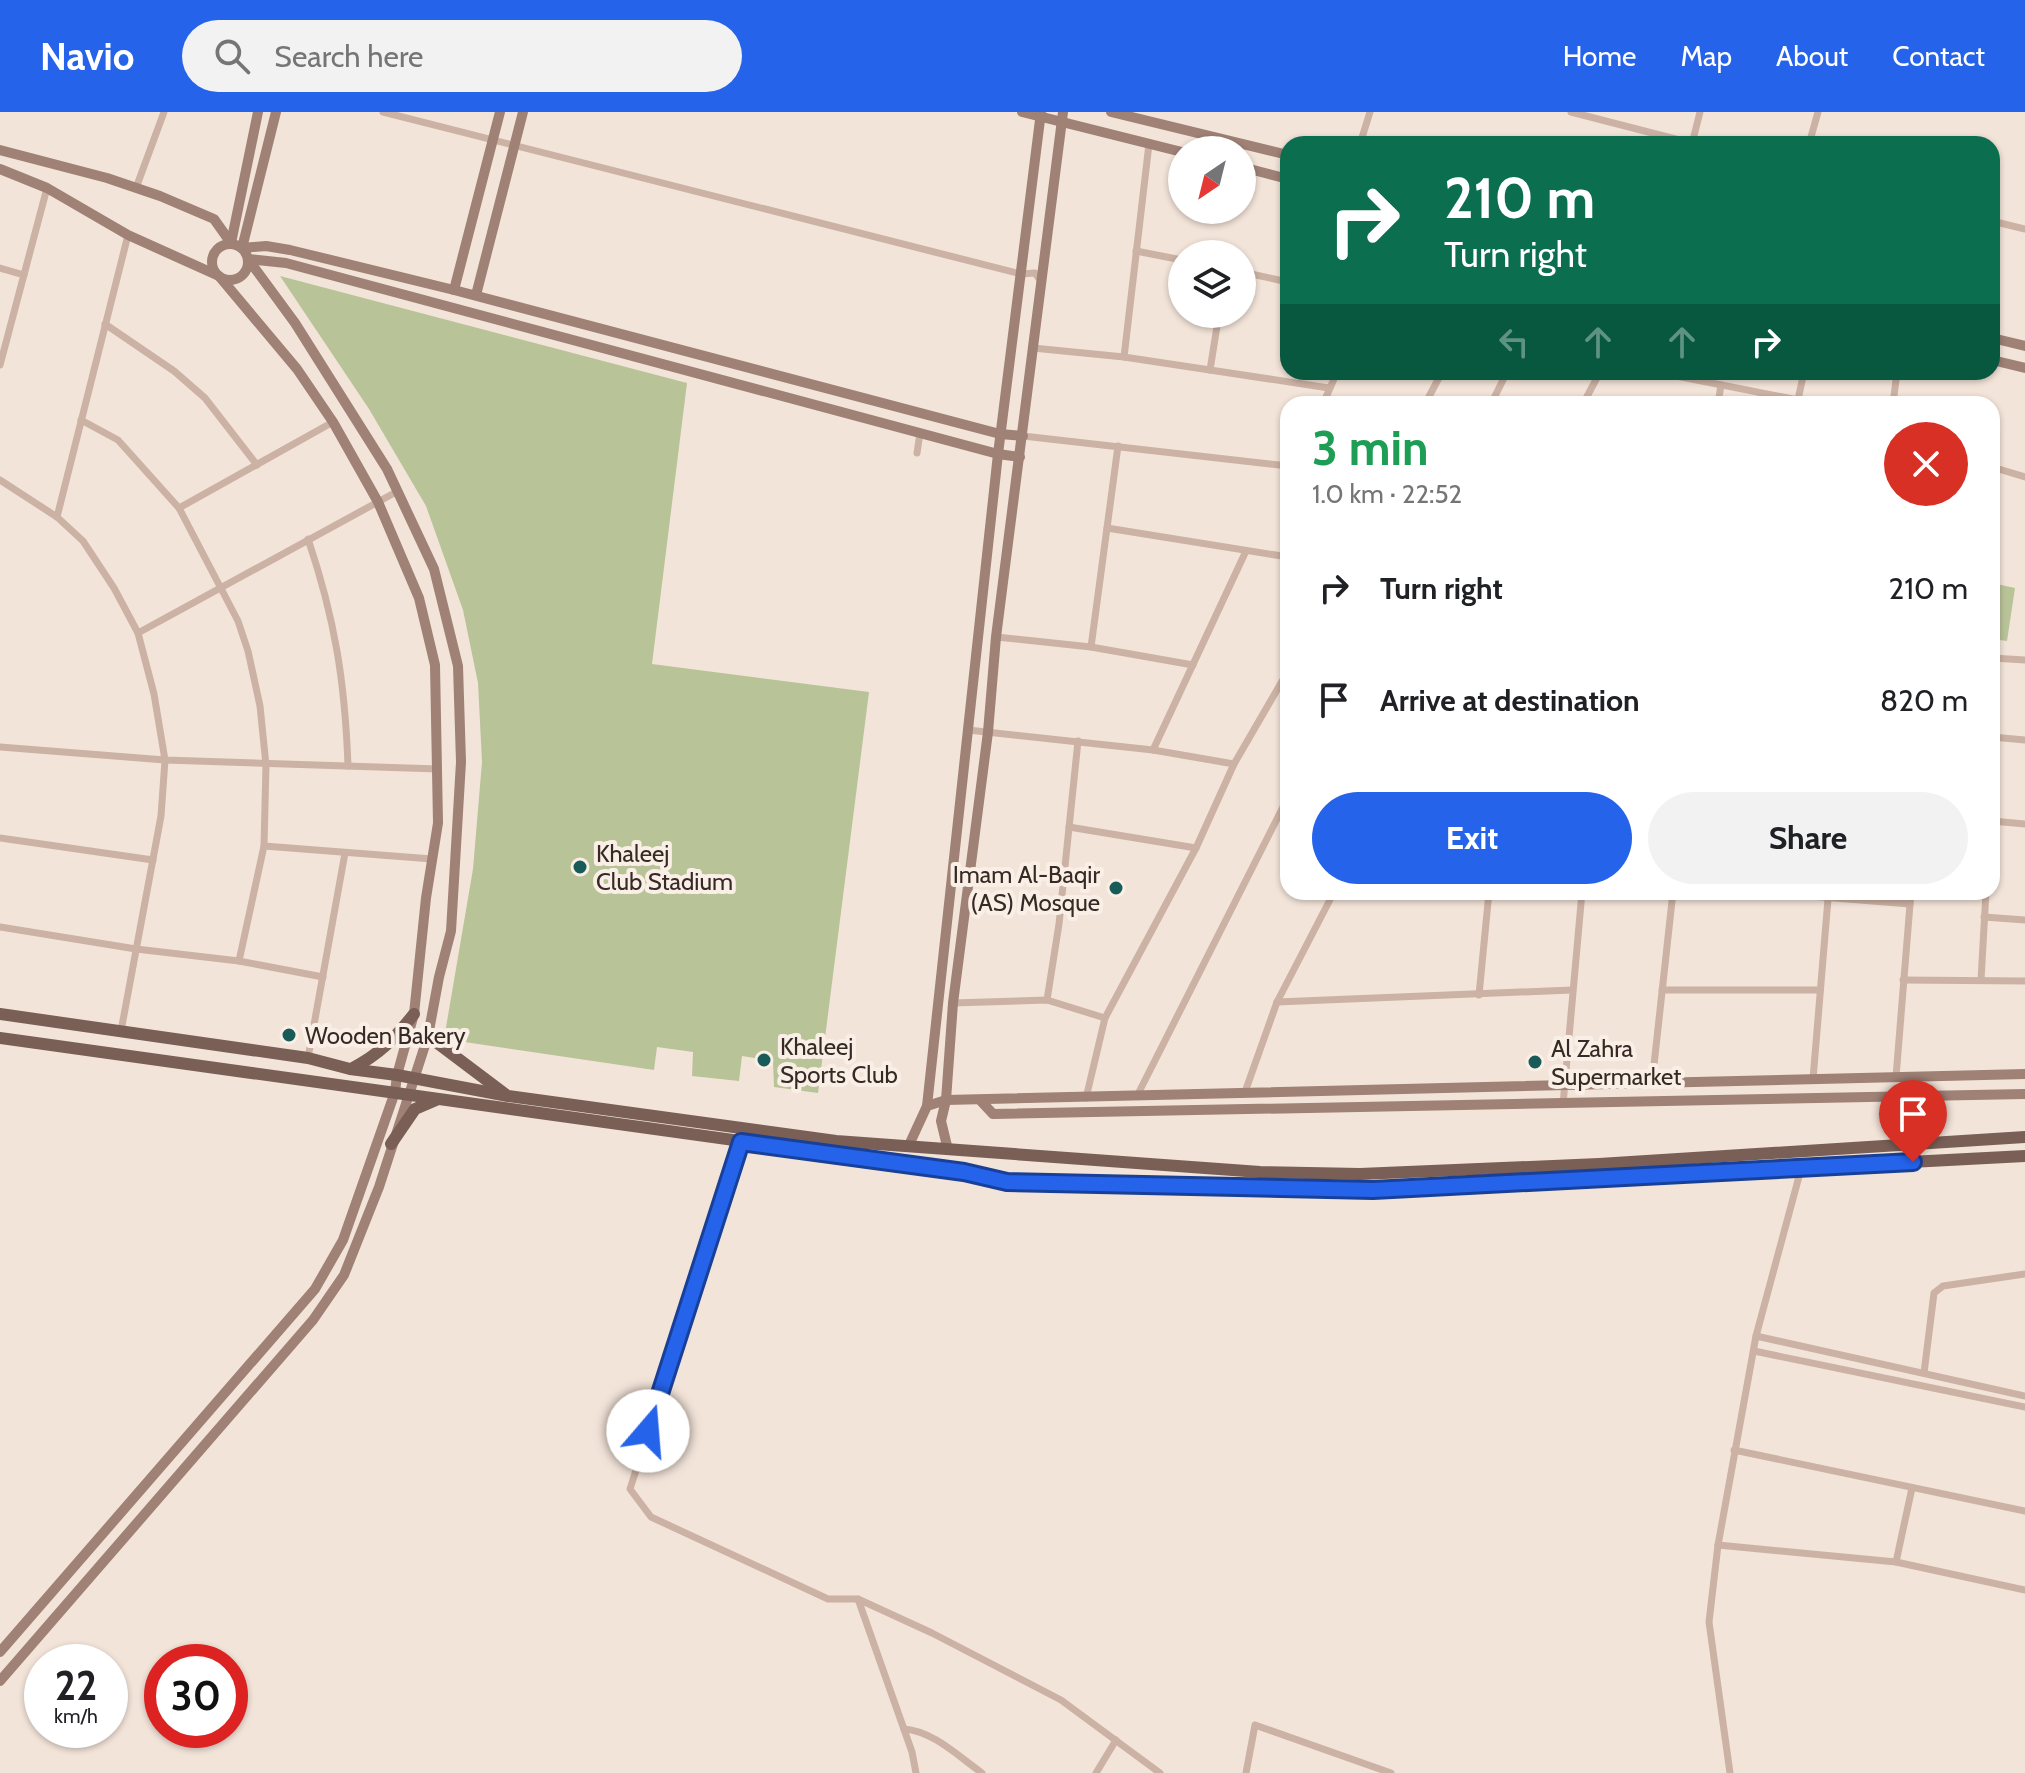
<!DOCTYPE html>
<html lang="en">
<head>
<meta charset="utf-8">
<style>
	:root { --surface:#fff; --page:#f2f2f2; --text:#202124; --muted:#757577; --accent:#2563eb }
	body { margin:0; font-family:Cabin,sans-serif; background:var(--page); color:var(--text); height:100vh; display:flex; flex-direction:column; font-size:30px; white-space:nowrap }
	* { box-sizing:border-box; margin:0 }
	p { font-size:26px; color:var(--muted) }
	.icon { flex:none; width:44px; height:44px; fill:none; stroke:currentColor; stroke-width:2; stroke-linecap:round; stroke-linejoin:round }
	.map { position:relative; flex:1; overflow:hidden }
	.details { position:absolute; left:1280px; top:284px; width:720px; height:504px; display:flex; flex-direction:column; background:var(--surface); border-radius:24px; box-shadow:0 2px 6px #0004 }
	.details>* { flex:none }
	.banner { position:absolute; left:1280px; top:24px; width:720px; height:244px; border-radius:24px; box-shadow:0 2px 6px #0004; background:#0b6e4f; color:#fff; overflow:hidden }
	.needle { width:52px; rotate:215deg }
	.fabs { position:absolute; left:1168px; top:24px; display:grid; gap:16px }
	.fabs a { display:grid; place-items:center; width:88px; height:88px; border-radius:50%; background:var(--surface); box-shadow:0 2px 6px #0004; font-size:40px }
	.speed { position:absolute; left:24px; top:1532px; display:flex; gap:16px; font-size:40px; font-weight:700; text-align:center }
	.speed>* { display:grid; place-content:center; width:104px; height:104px; border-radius:50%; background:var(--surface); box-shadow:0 2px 6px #0004; line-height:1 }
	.speed small { font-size:20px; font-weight:400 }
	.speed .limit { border:12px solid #d22; background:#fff; color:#111 }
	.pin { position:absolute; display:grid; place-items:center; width:68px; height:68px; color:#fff; margin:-82px -34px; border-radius:50% 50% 50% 0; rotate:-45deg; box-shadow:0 0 8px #0007 }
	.pin .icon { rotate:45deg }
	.me { position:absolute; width:88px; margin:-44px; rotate:18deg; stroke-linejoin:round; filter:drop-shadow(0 0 6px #0008) }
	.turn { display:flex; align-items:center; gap:28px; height:168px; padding:0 32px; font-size:36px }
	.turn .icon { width:104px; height:104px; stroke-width:2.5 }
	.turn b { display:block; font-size:56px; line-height:68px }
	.lanes { display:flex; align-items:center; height:76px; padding:0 32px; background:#0003; justify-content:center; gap:40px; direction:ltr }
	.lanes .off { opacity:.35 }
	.round { display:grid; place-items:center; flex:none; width:84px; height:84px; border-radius:42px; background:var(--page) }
	.summary { display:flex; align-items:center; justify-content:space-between; height:136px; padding:0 32px }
	h1 { font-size:48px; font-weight:700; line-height:60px; color:#1e9e55 }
	.action { display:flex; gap:16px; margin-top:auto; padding:16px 32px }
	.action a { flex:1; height:92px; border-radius:48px; background:var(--accent); color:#fff; font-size:32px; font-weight:700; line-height:92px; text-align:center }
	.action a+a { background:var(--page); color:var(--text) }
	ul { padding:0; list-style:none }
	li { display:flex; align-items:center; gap:24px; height:112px; padding:0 32px }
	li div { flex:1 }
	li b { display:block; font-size:30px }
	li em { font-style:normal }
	header { display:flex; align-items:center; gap:48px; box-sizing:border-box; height:112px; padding:0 40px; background:var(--accent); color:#fff }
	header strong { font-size:38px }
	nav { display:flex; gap:44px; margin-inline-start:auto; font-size:28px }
	.search { width:560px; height:72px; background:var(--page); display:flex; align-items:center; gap:20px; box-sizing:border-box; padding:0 28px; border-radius:44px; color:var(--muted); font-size:30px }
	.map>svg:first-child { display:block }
	.green { fill:#b9c398 }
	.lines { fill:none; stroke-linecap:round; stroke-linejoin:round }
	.street { stroke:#ccb2a4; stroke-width:7 }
	.secondary { stroke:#9f8176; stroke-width:10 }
	.primary { stroke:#7a5f56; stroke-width:12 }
	.route-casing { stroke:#184099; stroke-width:20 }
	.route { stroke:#2563eb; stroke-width:14 }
	.poi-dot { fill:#195b58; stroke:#faefe6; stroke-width:3 }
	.labels { text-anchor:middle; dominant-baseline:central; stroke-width:8; stroke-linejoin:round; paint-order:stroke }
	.poi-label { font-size:24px; fill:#372a26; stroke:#faefe6; text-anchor:start }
</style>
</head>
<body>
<header>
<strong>Navio</strong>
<div class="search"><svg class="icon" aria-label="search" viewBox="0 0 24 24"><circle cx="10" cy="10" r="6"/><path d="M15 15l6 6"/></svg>Search here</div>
<nav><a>Home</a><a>Map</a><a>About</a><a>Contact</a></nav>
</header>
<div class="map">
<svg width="2025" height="1661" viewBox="0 0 2025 1661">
	<rect width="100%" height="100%" fill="#f3e4d9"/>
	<!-- green -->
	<g class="green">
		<polygon points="280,164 687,271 652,552 869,580 818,981 774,975 773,949 742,944 739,969 692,964 693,940 657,935 654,958 444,927 473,757 482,650 478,571 463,498 426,394 369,297"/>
		<polygon points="1992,471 2015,476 2007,529 1992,527"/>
	</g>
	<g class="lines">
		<!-- street -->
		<g class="street">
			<polyline points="383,0 1021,162 1035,161 1042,171"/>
			<polyline points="1571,0 1695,32"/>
			<polyline points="1360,32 1370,0"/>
			<polyline points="1692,32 1700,0"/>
			<polyline points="1809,32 1818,0"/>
			<polyline points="136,76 164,0"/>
			<polyline points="1992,109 2025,117"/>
			<polyline points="1136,139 1182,148"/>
			<polyline points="0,156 24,163"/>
			<polyline points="1242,160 1288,170"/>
			<polyline points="105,212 174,259 205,286 257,353"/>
			<polyline points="1033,236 1124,245 1329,276"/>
			<polyline points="1124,245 1149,32"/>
			<polyline points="0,253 47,76"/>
			<polyline points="1210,258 1219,202"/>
			<polyline points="1656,260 1798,288"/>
			<polyline points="1323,292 1337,260"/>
			<polyline points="1425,292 1442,260"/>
			<polyline points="1491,292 1507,260"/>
			<polyline points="1583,292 1600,260"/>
			<polyline points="1718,292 1721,273"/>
			<polyline points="1797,292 1804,260"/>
			<polyline points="1893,292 1897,260"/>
			<polyline points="1023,324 1288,354"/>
			<polyline points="917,341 920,321"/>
			<polyline points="1992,355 2025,365"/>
			<polyline points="0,368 57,405 83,429 114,476 138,521 154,582 165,648 161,704 121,919"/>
			<polyline points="179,396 333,310"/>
			<polyline points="57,405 128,123"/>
			<polyline points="1107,416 1288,445"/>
			<path d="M308,427C335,507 345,570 348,654"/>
			<polyline points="138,521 398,379"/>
			<polyline points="996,525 1091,535 1193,553"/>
			<polyline points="1091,535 1118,334"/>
			<polyline points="1992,546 2025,548"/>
			<polyline points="968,618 1153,638 1234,652"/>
			<polyline points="1992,625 2025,628"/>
			<polyline points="0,635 165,648 438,657"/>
			<polyline points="1153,638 1246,439"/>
			<polyline points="1992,709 2025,712"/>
			<polyline points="1069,715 1196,736"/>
			<polyline points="0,726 153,748"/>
			<polyline points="264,734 432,747"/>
			<polyline points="1758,780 1910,792"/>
			<polyline points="1984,805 2025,808"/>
			<polyline points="0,815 136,837 239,849 264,734 266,653 260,594 248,539 238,509 179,396 118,328 81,308"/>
			<polyline points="239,849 323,865"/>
			<polyline points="1903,868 2025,869"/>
			<polyline points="1981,868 1986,780"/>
			<polyline points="1662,878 1820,878"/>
			<polyline points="1479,883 1489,780"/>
			<polyline points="1047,888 1059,812 1078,629"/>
			<polyline points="1277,890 1572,878"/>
			<polyline points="953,891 1047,888 1105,906"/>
			<polyline points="308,946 345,741"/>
			<polyline points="1896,965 1911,780"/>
			<polyline points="1813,967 1828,787"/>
			<polyline points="1652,971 1673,780"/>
			<polyline points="1245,980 1277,890 1334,780"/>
			<polyline points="1137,984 1288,685"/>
			<polyline points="1086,986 1105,906 1196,736 1234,652 1288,559"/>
			<polyline points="1563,992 1582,780"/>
			<polyline points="741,1030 630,1377 651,1405 828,1487 858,1487 932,1521 1061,1588 1160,1661"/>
			<polyline points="1801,1057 1756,1224 1718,1433 1896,1450 2025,1478"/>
			<polyline points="1756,1224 2025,1284"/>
			<polyline points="1754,1239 2025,1295"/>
			<polyline points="1924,1261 1934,1181 1943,1174 2025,1162"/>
			<polyline points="1734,1338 2025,1399"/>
			<polyline points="1718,1433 1709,1510 1730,1661"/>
			<polyline points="1896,1450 1912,1376"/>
			<polyline points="858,1487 912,1640 916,1661"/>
			<path d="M904,1617C933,1619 958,1644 982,1661"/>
			<polyline points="1096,1661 1116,1628"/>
			<polyline points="1246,1661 1255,1613 1391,1661"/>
		</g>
		<!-- secondary -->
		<g class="secondary">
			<polyline points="276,0 242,136 266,134 290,138 454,178 1000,322 1023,324"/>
			<polyline points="1022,0 1182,40"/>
			<polyline points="1111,0 1288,43"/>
			<polyline points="0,38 107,66 160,84 214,107 231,131"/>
			<polyline points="1242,55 1288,67"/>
			<polyline points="0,57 47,76 128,123 219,164 297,257 333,310 378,390 419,486 435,553 438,711 426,786 414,902 397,963 395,980 343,1128 315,1177 0,1540"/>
			<polyline points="231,131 258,0"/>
			<circle cx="230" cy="150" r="18"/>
			<polyline points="248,147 286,151 998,342 1020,345"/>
			<polyline points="454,178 500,0"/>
			<polyline points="476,183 523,0"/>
			<polyline points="1992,226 2025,234"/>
			<polyline points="1992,248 2025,256"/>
			<polyline points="980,988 993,1002 2025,982"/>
			<polyline points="927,994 946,988 2025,962"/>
			<polyline points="909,1033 927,994 998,342 1041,0"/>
			<polyline points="948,1038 941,1009 946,988 953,891 988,620 996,525 1063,0"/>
			<polyline points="0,1569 313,1208 344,1163 379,1075 428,924 439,865 451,819 461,650 458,554 434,457 387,357 295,211 248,147"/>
		</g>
		<!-- primary -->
		<g class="primary">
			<polyline points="0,902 308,946 350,957 397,963 508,984 836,1029 1260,1060 1360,1062 1599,1052 2025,1025"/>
			<polyline points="428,924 505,982"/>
			<polyline points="0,926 964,1060 1007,1070 1373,1078 2025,1044"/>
			<path d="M351,957C380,942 394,927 414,902"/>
			<polyline points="391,1032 415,997 436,988"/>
		</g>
	</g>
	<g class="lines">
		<!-- route casing -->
		<g class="route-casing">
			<polyline id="route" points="648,1319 741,1030 964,1060 1007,1070 1373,1078 1913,1050"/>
		</g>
		<!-- route -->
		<use href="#route" class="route"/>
	</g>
	<!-- markers -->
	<g class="poi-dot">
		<circle cx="580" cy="755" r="8"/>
		<circle cx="1116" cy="776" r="8"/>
		<circle cx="289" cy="923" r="8"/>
		<circle cx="764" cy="948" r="8"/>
		<circle cx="1535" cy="950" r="8"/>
	</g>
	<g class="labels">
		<!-- poi labels -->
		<g class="poi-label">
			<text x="596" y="741">Khaleej<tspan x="596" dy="28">Club Stadium</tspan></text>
			<text x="1100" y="762" text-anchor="end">Imam Al-Baqir<tspan x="1100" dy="28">(AS) Mosque</tspan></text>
			<text x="305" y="923">Wooden Bakery</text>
			<text x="780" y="934">Khaleej<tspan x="780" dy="28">Sports Club</tspan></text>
			<text x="1551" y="936">Al Zahra<tspan x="1551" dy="28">Supermarket</tspan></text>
		</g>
	</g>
</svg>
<div class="fabs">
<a><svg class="needle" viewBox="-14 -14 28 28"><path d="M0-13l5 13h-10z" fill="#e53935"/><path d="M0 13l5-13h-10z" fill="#757577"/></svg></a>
<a><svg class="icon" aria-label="layers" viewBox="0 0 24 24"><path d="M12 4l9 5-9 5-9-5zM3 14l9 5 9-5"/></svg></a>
</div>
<div class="speed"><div>22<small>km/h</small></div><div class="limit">30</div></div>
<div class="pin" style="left:1913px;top:1050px;background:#d93025"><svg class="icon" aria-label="arrive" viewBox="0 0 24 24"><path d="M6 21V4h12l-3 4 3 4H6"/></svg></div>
<svg class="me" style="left:648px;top:1319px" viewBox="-20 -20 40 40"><circle r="19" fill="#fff"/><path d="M0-13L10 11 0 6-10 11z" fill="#2563eb"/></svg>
<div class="banner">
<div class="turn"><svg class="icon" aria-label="right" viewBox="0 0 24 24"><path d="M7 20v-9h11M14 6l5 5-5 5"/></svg><div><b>210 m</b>Turn right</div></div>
<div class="lanes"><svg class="icon off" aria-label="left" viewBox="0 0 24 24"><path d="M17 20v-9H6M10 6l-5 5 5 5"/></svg><svg class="icon off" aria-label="ahead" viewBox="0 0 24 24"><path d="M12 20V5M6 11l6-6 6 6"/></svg><svg class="icon off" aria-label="ahead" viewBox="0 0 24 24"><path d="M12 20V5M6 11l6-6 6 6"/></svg><svg class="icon" aria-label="right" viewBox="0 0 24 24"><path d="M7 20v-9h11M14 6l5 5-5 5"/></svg></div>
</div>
<section class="details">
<div class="summary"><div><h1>3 min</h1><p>1.0 km · 22:52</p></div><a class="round" style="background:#d93025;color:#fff"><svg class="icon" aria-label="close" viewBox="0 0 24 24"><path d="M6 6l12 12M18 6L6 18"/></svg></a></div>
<ul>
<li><svg class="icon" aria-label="right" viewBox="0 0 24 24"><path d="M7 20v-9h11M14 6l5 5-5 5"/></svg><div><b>Turn right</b></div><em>210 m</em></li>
<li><svg class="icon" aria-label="arrive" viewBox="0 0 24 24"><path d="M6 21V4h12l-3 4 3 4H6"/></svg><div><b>Arrive at destination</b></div><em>820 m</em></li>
</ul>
<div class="action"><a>Exit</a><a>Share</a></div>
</section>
</div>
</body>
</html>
